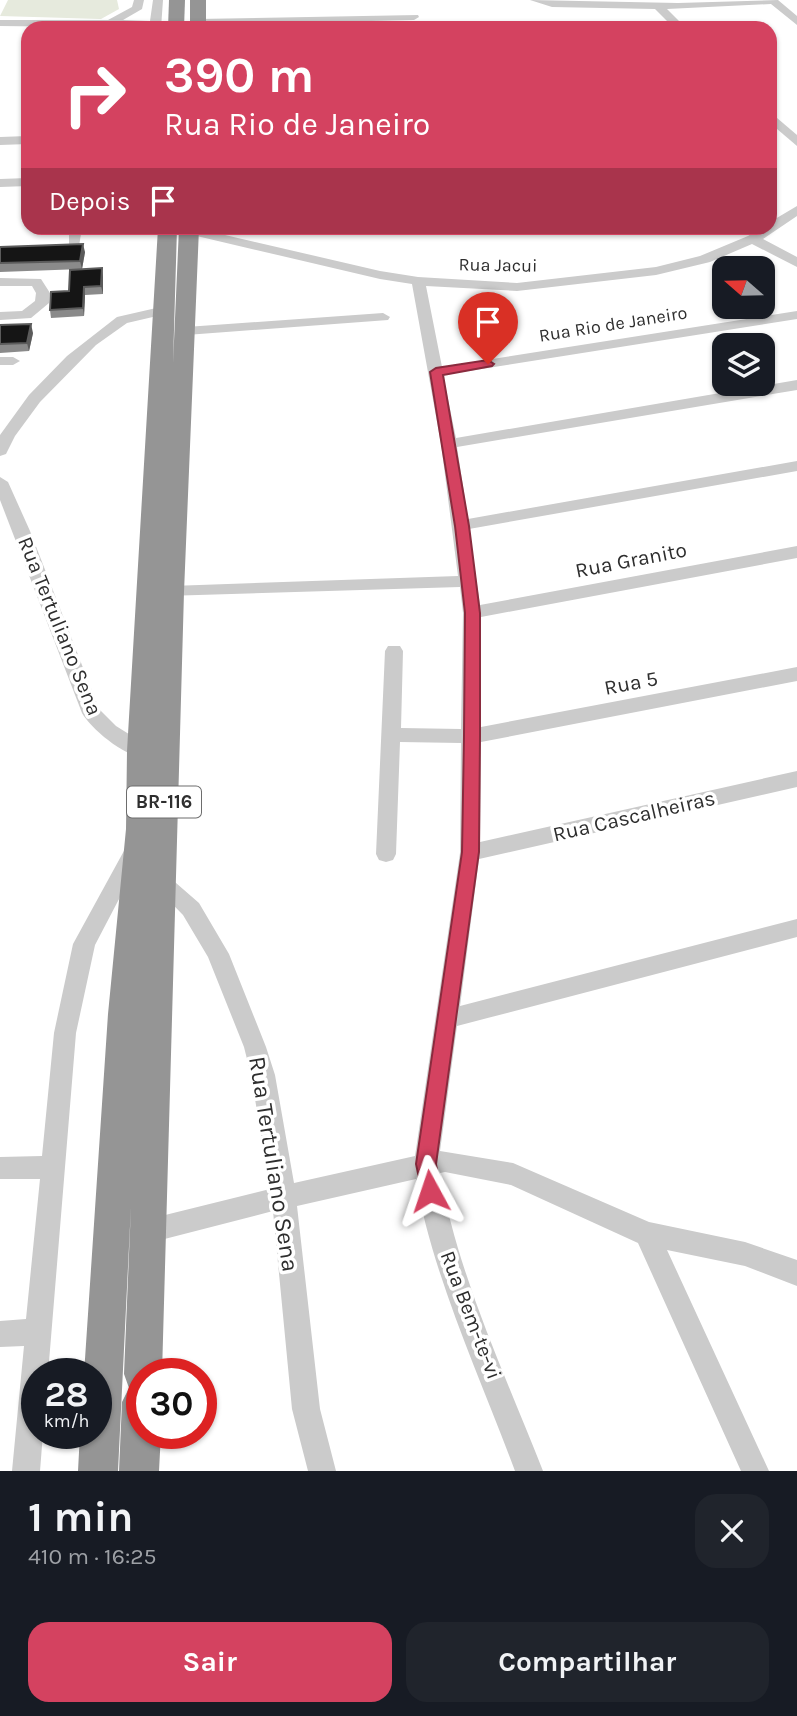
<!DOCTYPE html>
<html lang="pt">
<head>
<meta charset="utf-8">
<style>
	:root { --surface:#171b24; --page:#20242c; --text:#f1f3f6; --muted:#9ea1a6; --accent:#d44260 }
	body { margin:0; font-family:Karla,sans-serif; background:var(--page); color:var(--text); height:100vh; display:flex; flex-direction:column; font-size:26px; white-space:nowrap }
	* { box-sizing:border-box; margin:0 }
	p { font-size:23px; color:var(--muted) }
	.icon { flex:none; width:38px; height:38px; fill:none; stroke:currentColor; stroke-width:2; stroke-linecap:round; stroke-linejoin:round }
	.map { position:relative; height:1471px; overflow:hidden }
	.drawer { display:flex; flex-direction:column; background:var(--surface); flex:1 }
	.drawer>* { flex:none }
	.top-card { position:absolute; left:21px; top:21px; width:756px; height:214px; border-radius:21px; box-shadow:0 2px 5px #0004; background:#d44260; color:#fff; overflow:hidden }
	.needle { width:46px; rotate:290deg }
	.controls { position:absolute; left:712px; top:256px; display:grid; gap:14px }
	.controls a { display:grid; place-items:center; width:63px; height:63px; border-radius:14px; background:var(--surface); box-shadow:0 2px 5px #0004; font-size:35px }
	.speed { position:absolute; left:21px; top:1358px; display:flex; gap:14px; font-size:35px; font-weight:700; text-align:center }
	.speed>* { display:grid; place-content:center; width:91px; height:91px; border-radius:50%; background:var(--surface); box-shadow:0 2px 5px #0004; line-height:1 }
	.speed small { font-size:18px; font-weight:400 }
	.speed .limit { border:10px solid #d22; background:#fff; color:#111 }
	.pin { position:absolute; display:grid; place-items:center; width:60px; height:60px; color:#fff; margin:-72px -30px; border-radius:50% 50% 50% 0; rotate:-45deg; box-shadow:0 0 7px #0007 }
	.pin .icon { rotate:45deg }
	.me { position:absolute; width:77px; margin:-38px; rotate:355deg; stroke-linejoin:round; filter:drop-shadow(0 0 5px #0008) }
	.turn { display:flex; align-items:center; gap:24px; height:147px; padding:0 28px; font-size:32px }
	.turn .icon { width:91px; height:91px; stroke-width:2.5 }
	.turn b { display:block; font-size:49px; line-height:60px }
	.then { display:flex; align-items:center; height:66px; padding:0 28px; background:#0003; gap:14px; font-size:26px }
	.round { display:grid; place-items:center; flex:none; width:74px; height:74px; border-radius:21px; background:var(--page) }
	.overview { display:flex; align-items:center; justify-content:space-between; height:119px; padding:0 28px }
	h1 { font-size:42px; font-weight:700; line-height:52px }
	.button { display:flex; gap:14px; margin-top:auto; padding:14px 28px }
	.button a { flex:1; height:80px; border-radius:21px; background:var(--accent); color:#fff; font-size:28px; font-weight:700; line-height:80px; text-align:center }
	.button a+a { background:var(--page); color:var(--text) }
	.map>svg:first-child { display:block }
	.green { fill:#e6eadd }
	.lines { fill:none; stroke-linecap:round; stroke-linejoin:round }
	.minor { fill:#cbcbcb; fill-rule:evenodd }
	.highway { fill:#959595; fill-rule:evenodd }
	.wall { fill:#8a8a8a }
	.shaded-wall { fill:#5b5b5b }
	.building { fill:#151515; stroke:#5b5b5b; stroke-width:2 }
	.route { fill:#d44260; stroke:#8a2b3e; stroke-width:2 }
	.labels { text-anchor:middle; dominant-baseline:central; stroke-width:7; stroke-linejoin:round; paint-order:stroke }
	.far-street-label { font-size:18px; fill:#2e2e2e; stroke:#fff }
	.shield { fill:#fff; stroke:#6d6d6d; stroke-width:2 }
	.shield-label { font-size:19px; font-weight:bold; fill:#2e2e2e }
	.street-label { font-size:21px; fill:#2e2e2e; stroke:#fff }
	.near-street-label { font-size:24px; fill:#2e2e2e; stroke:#fff }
</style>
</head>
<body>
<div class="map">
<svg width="797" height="1471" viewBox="0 0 797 1471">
	<rect width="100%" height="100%" fill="#fff"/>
	<!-- green -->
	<polygon class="green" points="8,0 117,0 119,9 101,19 0,16"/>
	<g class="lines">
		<!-- minor -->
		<g class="minor">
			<polygon points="134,0 144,0 142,9 123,20 150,21 153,0 163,0 161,28 0,26 0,20 108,20 132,7"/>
			<polygon points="530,0 678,3 778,0 797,16 797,25 771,4 667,9 686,28 674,28 655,9 552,7"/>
			<polygon points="418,15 419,17 414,20 198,25 193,22 198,19"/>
			<polygon points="770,112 797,135 797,146 770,123"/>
			<polygon points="28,136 28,144 0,145 0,137"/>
			<polygon points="28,178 28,186 0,187 0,179"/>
			<path d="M797,206V216L763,239L797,257V267L752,244L710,262L656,275L517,291L426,286L442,367L797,311V319L443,375L456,438L797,380V390L457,447L468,519L797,461V471L469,529L480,605L797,546V558L481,617V727L797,667V681L481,742L480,842L797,771V787L479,859L460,1006L797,919V937L457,1026L440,1151L513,1163L649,1222L745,1242L797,1260V1286L745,1266L667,1250L769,1471H741L638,1243L511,1185L445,1172L440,1173C458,1276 505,1374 543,1471H515C481,1379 432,1275 416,1179L297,1206L320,1409L336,1471H308L292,1409L273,1211L149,1243L140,1240L137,1231L140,1222L149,1219L270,1189L251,1075L244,1047L208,957L183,915L151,882L154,876L161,874L168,876L199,903L229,954L266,1047L275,1075L294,1183L415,1156L460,853L461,743L400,742L396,854L393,860L386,862L379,860L376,854L385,651L388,646H400L403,651L401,728L461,729L463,613L460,587L165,596L162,592L171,586L458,576L441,444L412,284L380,279L184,233L182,230L184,228H195L380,271L418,277L517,283L656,267L700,256L748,236L761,228H770V222Z"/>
			<polygon points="69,228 82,228 79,246 69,246"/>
			<polygon points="0,278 41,279 50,293 49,303 31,318 0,320 0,312 22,311 35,301 36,293 32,286 0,286"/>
			<polygon points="165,306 172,310 170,313 127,323 96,345 40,402 15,436 6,454 0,456 0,435 29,395 67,356 117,317"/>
			<polygon points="383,313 390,317 388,320 186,335 179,331 186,327"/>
			<polygon points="0,357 13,357 20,361 13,365 0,365"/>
			<path d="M0,477L8,482L30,531L99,709L116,726L148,746L151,751L148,756C130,762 91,729 82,713L0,500Z"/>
			<polygon points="132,847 139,849 142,855 95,945 76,1033 48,1374 37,1374 37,1433 43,1433 40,1471 12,1471 24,1346 0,1347 0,1321 26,1319 40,1179 0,1179 0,1157 42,1156 54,1033 73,944 125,849"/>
		</g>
		<!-- highway -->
		<g class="highway">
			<polygon points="169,0 185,0 184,28 168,28"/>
			<rect x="190" y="0" width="16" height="28"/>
			<polygon points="158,228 177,228 173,364 179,228 199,228 184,592 162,1374 142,1374 142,1433 161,1433 159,1471 119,1471 122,1402 129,1388 124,1374 131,1206 118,1471 78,1471 80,1433 96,1433 96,1374 84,1374 108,1014 126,829 127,751"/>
		</g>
	</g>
	<!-- wall -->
	<g class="wall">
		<polygon points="0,247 85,252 82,269 0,272"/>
		<polygon points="102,268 103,277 103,294 85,295 84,316 51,318 50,310 69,291"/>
		<polygon points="0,325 33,333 29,351 0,353"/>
	</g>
	<!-- shaded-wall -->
	<g class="shaded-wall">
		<polygon points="83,244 85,252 82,269 80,261"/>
		<polygon points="102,268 103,277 103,294 101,286"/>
		<polygon points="84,287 85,295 84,316 83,308"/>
		<polygon points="31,324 33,333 29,351 27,343"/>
	</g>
	<!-- building -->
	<g class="building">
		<polygon points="83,244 80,261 0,263 0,247"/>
		<polygon points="102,268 101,286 84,287 83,308 50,310 51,292 69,291 70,270"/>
		<polygon points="31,324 27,343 0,344 0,325"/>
	</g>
	<!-- route -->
	<polygon class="route" points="488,360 494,364 492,366 443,375 469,526 480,613 480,736 479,852 436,1164 440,1191 437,1197 430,1200 423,1197 416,1164 462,852 464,736 465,613 455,526 430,372 436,368"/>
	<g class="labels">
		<!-- far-street labels -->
		<g class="far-street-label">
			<text transform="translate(498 265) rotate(1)">Rua Jacui</text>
			<text transform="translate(613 324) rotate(-9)">Rua Rio de Janeiro</text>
		</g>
		<!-- shield labels -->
		<rect class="shield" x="127" y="786.5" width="74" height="31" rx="5"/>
		<g class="shield-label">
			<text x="164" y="802">BR-116</text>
		</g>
		<!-- street labels -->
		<g class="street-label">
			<text transform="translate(631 560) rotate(-11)">Rua Granito</text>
			<text transform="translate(60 626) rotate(68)">Rua Tertuliano Sena</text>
			<text transform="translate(631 683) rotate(-11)">Rua 5</text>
			<text transform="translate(634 816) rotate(-13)">Rua Cascalheiras</text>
			<text transform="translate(471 1315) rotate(69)">Rua Bem-te-vi</text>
		</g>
		<!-- near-street labels -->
		<g class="near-street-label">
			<text transform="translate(274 1164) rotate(81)">Rua Tertuliano Sena</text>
		</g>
	</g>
</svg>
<div class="controls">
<a><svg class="needle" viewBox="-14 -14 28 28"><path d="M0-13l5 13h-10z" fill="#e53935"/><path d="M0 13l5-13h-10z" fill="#9ea1a6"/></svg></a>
<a><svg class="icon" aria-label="layers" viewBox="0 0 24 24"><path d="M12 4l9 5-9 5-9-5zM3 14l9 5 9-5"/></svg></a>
</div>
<div class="speed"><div>28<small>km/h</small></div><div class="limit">30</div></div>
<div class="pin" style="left:488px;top:364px;background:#d93025"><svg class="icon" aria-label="arrive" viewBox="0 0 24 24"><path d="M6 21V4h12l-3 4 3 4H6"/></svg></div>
<svg class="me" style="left:430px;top:1191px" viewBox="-20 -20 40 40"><path d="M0-17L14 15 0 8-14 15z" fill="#d44260" stroke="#fff" stroke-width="4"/></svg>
<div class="top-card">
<div class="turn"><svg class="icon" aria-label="right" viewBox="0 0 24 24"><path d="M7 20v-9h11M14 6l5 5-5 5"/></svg><div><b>390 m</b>Rua Rio de Janeiro</div></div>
<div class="then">Depois<svg class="icon" aria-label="arrive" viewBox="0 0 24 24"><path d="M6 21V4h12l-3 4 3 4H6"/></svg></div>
</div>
</div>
<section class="drawer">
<div class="overview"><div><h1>1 min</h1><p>410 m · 16:25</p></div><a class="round"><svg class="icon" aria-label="close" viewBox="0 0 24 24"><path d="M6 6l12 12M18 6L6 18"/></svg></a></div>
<div class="button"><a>Sair</a><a>Compartilhar</a></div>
</section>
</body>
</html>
